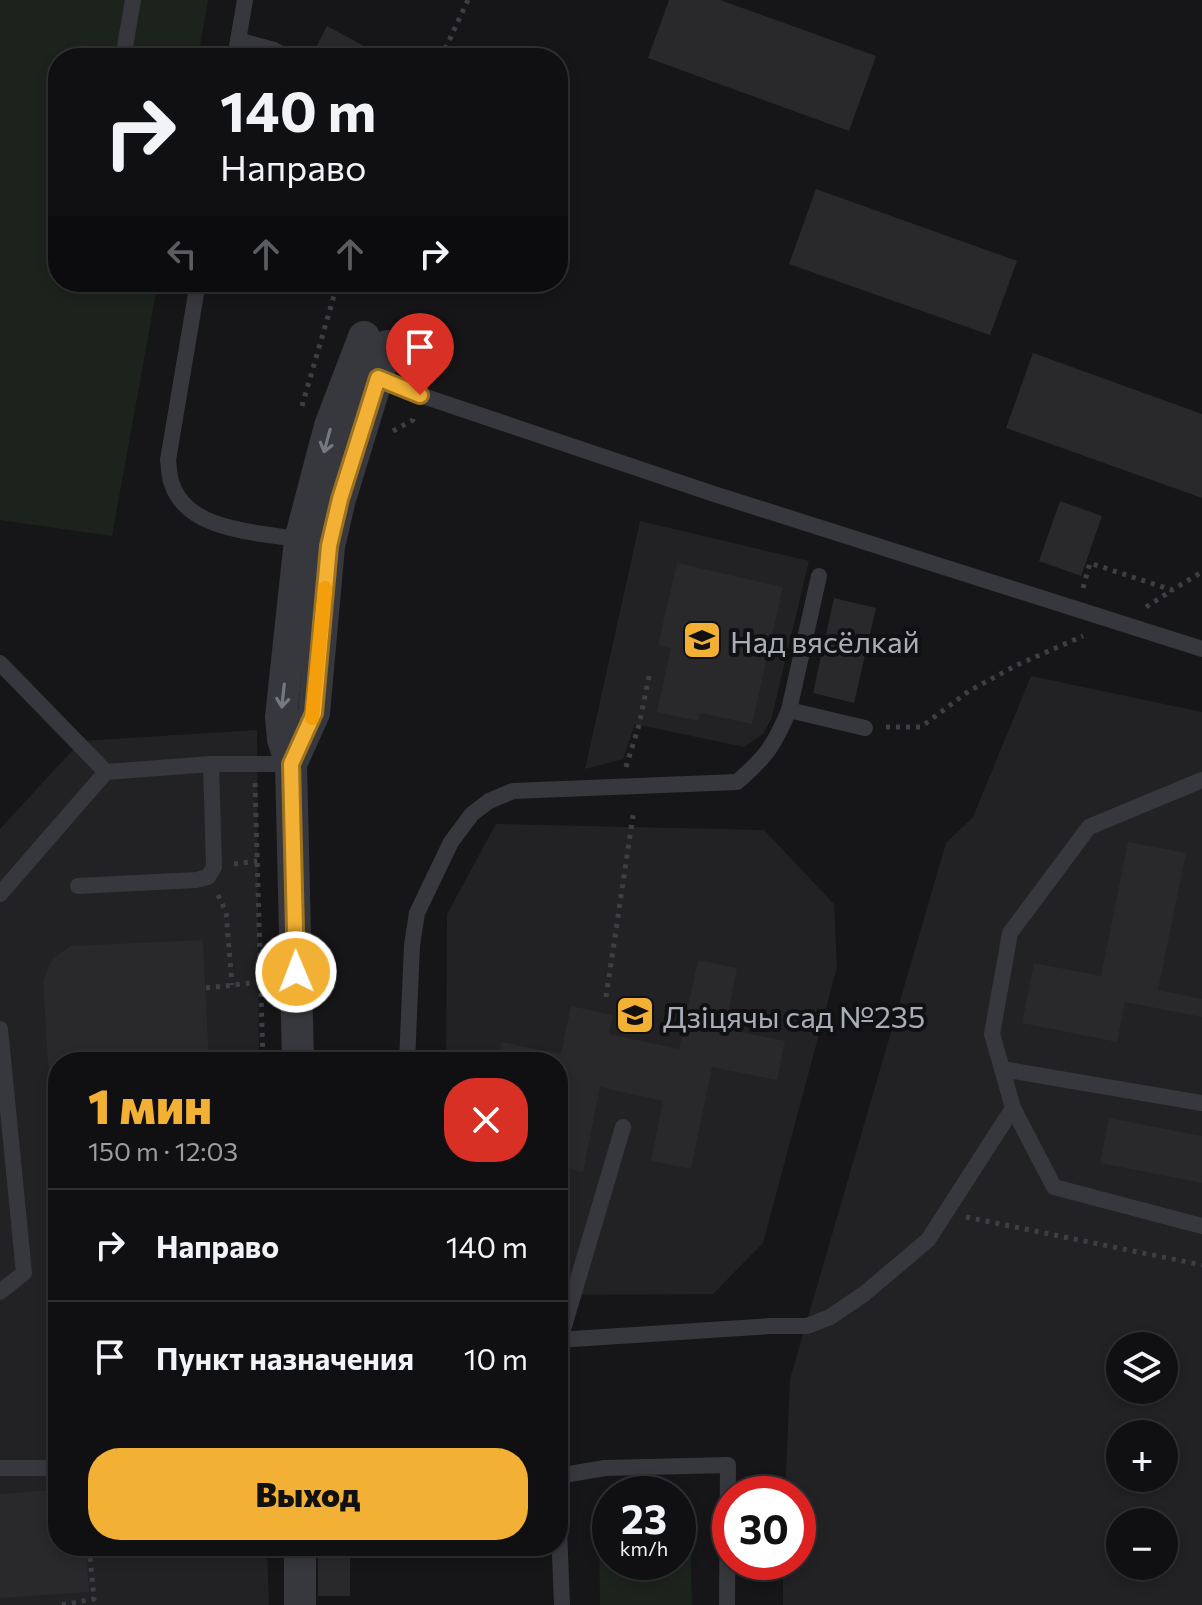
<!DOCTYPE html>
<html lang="ru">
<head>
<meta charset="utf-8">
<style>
	:root { --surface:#101012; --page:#19191b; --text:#f1f3f6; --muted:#9c9d9f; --line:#303032; --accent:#f2b134 }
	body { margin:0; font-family:Commissioner,sans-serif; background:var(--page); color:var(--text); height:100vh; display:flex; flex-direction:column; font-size:30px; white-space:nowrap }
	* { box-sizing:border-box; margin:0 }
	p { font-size:26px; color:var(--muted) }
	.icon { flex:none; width:44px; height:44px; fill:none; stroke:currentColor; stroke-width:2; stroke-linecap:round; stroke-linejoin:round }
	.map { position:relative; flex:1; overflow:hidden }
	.side { position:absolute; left:48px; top:1052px; width:520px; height:504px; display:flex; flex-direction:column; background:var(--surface); border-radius:32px; box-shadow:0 4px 12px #0003,0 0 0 2px var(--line) }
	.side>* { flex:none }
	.guide { position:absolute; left:48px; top:48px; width:520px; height:244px; border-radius:32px; box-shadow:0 4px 12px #0003,0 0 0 2px var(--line); background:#101012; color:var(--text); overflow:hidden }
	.tools { position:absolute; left:1106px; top:1332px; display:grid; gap:16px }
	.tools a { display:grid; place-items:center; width:72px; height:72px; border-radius:50%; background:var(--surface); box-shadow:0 4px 12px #0003,0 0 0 2px var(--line); font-size:40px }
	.speed { position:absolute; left:592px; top:1476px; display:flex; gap:16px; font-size:40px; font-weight:700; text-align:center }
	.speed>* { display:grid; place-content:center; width:104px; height:104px; border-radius:50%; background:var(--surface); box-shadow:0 4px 12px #0003,0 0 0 2px var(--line); line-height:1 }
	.speed small { font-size:20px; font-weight:400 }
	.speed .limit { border:12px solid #d22; background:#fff; color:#111 }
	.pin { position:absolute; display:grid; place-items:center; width:68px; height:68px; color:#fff; margin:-82px -34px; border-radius:50% 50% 50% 0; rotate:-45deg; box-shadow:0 0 8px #0007 }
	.pin .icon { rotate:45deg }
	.me { position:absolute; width:88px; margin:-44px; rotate:359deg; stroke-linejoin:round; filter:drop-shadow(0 0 6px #0008) }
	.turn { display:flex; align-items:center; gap:28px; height:168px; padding:0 40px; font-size:36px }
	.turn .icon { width:104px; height:104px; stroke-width:2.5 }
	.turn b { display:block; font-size:56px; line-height:68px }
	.lanes { display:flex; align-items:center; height:76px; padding:0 40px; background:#0003; justify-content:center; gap:40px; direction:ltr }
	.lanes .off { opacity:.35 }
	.round { display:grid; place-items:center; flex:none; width:84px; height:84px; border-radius:32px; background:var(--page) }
	.overview { display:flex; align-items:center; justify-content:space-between; height:136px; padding:0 40px }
	h1 { font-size:48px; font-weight:800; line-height:60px; color:var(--accent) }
	.primary-button { display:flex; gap:16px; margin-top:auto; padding:16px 40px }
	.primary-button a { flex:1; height:92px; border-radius:32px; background:var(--accent); color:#111; font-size:32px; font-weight:800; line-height:92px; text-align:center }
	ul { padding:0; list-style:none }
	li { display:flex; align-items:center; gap:24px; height:112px; padding:0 40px; border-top:2px solid var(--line) }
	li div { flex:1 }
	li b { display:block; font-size:30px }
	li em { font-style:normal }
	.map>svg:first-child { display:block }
	.built { fill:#222225; fill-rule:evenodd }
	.green { fill:#1c231d }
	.building { fill:#29292c }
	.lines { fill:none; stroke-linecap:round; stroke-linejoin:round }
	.path { stroke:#3d3f44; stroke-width:5; stroke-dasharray:4 6; stroke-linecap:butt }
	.service { stroke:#37383d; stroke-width:16 }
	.minor { stroke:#37383d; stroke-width:32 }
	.oneway { stroke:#757881 }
	.route-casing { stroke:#9d7322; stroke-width:20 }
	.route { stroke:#f2b134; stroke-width:14 }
	.slow { stroke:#f59e0b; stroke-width:14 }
	.labels { text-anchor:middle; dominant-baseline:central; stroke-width:8; stroke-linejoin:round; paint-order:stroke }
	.poi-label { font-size:30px; fill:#a8adb8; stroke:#111113; text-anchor:start }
</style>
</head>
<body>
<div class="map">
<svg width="1202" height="1605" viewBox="0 0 1202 1605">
	<rect width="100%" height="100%" fill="#161618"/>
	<!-- built -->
	<g class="built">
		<polygon points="640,521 809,561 771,720 763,734 744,747 635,724 623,759 585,769"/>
		<path d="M1031,676L1202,712V1605H783V1562H798V1494H785L790,1379L946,843L973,817ZM1120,1346H1164V1390H1120ZM1120,1434H1164V1478H1120ZM1120,1522H1164V1566H1120Z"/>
		<polygon points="257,730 259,1062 58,1062 58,1546 267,1546 269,1605 0,1605 0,829 81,741"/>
		<polygon points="496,824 764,830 834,904 837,967 763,1243 713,1294 558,1295 558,1062 446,1062 447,914"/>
	</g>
	<!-- green -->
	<g class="green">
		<polygon points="0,0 208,0 198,58 58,58 58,282 158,282 112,536 0,520"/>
		<polygon points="678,1531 690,1531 692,1605 600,1605 599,1533 610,1533 610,1562 678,1562"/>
	</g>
	<!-- building -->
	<g class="building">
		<polygon points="669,0 720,0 876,56 849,131 648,58"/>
		<polygon points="327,26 375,52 372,58 317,58 312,55"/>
		<polygon points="816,189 1017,261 990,335 789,264"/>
		<polygon points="1033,353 1202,414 1202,498 1006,428"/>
		<polygon points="1060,501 1102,516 1081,576 1039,561"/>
		<polygon points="677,563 783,587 752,724 700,713 698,721 657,712 671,648 658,645"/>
		<polygon points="834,598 876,608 854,703 813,693"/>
		<polygon points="1128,842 1186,853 1158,990 1202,999 1202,1017 1125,1002 1117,1042 1022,1023 1034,963 1101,976"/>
		<polygon points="203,940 209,1062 58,1062 58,1188 56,1188 43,982 49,965 53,958 71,946"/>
		<polygon points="698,960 737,968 725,1029 785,1041 777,1080 712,1067 691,1169 651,1161 663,1101 600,1087 583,1172 558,1167 558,1062 497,1062 502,1042 561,1054 571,1006 613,1015 609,1034 679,1049"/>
		<polygon points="1109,1118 1202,1136 1202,1183 1100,1163"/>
		<polygon points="58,1329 58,1353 51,1354 50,1330"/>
		<polygon points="53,1490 55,1506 58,1506 58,1546 86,1546 89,1592 0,1598 0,1494"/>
		<rect x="318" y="1546" width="32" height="50"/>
	</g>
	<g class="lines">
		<!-- path -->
		<g class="path">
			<polyline points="441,58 468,0"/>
			<polyline points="427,376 431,362"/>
			<polyline points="302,406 338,282"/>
			<polyline points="393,431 413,420 414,416"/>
			<polyline points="1083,588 1090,563 1172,590 1202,572"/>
			<polyline points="1146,607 1171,591"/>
			<polyline points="886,727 921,727 969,691 1017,665 1083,636"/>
			<polyline points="626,767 639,725 650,672"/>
			<polyline points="255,783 263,1062"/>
			<polyline points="234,864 257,861"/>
			<polyline points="218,895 226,912 232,985"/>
			<polyline points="206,988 261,982"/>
			<polyline points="606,997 634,809"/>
			<polyline points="966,1217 1202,1265"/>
			<polyline points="62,1605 94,1599 89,1546"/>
		</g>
		<!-- service -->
		<g class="service">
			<polyline points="238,40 274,50 289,58"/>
			<polyline points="123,58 133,0"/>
			<polyline points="235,58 245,0"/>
			<path d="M198,282L168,460C169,467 169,477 172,484C188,533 262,532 302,540"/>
			<polyline points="378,378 420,395 711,493 1202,649"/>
			<polyline points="819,576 789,710 865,728"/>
			<polyline points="0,663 106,772"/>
			<polyline points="1202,780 1089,827 1010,933 992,1034 1002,1069 1202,1103"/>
			<polyline points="78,886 196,880 208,877 214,867 211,764"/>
			<polyline points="0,894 106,772 211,764 291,764"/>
			<polyline points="0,1029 24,1273 0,1292"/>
			<path d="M407,1062L412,945L417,913L451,842L472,814L489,801L513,791L737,782C766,757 774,746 789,710"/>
			<polyline points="1013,1108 1054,1187 1202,1226"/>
			<polyline points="558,1340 770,1326 807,1326 830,1317 864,1294 928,1240 1013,1108 1002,1069"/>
			<polyline points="560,1340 623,1127"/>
			<polyline points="0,1468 58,1468"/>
			<polyline points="558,1476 605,1468 728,1465 727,1605"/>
			<polyline points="558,1505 562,1605"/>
		</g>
		<!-- minor -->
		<g class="minor">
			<polyline points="291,764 314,713 329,546 340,499 387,346"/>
			<polyline points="298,1062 291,764 283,739 281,717 300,540 330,426 364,337"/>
			<polyline points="300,1546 300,1605"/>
		</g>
	</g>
	<!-- one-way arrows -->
	<defs><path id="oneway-shaft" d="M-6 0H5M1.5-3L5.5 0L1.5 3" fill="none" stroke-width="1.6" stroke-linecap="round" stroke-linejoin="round" transform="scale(2)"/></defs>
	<g class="oneway">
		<use href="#oneway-shaft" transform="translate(327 441) rotate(105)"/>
		<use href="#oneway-shaft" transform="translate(283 696) rotate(96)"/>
	</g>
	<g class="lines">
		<!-- route casing -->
		<g class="route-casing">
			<polyline id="route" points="296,972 291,764 314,713 329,546 340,499 378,378 420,395"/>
		</g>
		<!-- route -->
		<use href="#route" class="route"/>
		<!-- slow -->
		<polyline class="slow" points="312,718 325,588"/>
	</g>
	<!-- icons -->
	<defs>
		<g id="school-square" transform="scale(2)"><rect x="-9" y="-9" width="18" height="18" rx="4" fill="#f2b134" stroke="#111113"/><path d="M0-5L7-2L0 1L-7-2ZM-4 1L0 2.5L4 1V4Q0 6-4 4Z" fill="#111"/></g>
	</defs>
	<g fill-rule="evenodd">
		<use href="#school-square" x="702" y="640"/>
		<use href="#school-square" x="635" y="1015"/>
	</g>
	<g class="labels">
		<!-- poi labels -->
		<g class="poi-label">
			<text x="730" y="640">Над вясёлкай</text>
			<text x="663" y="1015">Дзіцячы сад №235</text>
		</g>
	</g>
</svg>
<div class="tools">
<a><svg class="icon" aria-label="layers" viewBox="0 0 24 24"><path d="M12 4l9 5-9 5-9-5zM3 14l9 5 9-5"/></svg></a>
<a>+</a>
<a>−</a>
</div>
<div class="speed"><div>23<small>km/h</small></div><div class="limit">30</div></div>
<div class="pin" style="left:420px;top:395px;background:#d93025"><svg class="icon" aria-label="arrive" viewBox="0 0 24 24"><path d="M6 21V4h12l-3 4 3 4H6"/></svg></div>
<svg class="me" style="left:296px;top:972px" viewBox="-20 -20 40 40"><circle r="17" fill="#f2b134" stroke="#fff" stroke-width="3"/><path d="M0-11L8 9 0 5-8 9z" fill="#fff"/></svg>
<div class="guide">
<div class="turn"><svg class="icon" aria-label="right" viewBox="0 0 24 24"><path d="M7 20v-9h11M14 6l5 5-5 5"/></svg><div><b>140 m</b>Направо</div></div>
<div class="lanes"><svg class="icon off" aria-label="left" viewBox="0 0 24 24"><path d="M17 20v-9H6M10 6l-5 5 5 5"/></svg><svg class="icon off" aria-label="ahead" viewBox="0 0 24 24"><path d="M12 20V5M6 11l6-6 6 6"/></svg><svg class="icon off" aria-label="ahead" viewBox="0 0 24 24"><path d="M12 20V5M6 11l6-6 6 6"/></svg><svg class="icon" aria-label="right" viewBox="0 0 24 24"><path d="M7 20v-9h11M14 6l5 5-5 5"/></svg></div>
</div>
<section class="side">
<div class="overview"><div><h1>1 мин</h1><p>150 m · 12:03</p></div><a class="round" style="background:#d93025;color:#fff"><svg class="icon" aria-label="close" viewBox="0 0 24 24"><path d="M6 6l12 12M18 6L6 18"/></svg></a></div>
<ul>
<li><svg class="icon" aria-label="right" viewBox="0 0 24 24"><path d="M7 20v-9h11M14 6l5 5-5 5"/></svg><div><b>Направо</b></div><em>140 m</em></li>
<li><svg class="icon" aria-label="arrive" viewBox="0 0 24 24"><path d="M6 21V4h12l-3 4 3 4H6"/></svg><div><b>Пункт назначения</b></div><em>10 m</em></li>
</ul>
<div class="primary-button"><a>Выход</a></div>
</section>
</div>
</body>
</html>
